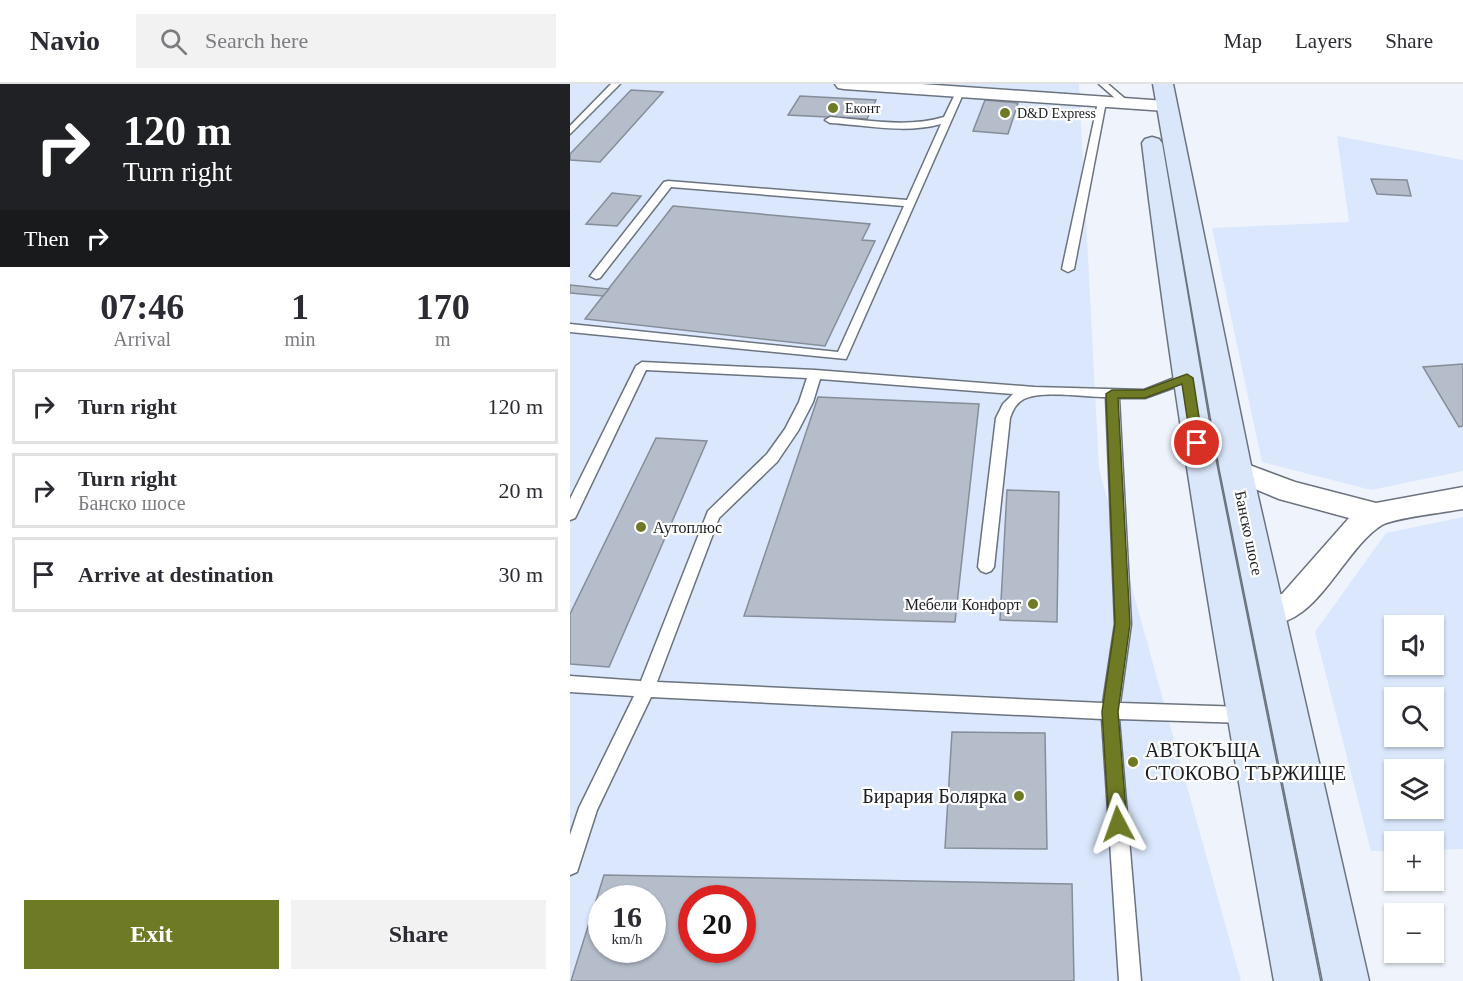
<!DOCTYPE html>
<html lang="en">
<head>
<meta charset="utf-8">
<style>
	:root { --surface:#fff; --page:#f2f2f3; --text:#2b2b33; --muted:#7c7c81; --line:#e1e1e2; --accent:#6f7a25 }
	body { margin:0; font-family:"Times New Roman",serif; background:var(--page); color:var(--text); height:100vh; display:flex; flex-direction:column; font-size:22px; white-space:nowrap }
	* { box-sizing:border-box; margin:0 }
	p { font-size:20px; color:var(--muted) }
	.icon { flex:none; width:33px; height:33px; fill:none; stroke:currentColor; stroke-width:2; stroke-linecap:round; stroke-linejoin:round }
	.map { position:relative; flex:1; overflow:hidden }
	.side { display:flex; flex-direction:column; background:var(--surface); width:570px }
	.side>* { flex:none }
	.top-card { background:#202124; color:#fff; overflow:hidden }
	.tools { position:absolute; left:814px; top:531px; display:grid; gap:12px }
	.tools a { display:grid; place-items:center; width:60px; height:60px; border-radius:0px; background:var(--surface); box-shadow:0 2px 4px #0004; font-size:30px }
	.speed { position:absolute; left:18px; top:801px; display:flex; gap:12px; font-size:30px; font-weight:700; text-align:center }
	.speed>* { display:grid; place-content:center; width:78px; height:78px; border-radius:50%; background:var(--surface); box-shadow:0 2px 4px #0004; line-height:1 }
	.speed small { font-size:15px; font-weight:400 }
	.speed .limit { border:9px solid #d22; background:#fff; color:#111 }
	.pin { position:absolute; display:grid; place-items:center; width:51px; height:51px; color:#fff; margin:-26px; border:3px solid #fff; border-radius:50%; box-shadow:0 2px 6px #0007 }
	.me { position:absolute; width:66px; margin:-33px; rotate:356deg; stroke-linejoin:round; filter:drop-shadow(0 0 4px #0008) }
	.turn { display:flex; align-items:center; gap:21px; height:126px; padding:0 24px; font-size:27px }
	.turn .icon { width:78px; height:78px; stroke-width:2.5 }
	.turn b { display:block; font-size:42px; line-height:51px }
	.then { display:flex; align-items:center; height:57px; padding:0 24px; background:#0003; gap:12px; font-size:22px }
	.eta { display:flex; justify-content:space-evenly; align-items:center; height:102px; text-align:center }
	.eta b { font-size:36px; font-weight:700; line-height:42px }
	.primary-button { display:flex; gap:12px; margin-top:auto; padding:12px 24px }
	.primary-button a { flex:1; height:69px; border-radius:0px; background:var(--accent); color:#fff; font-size:24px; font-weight:700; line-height:69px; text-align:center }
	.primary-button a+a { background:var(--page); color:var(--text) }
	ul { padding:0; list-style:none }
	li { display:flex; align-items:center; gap:18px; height:75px; margin:0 12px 9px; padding:0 12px; border:3px solid var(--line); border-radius:0px }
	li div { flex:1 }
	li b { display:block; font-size:22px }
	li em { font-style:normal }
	header { display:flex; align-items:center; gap:36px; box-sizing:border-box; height:84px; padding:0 30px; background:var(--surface); border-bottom:2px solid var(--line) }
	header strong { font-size:28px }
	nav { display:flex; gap:33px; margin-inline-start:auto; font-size:21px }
	.search { width:420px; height:54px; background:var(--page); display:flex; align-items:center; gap:15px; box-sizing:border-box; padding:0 21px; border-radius:0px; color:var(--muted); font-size:22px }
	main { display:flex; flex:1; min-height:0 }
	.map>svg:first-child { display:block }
	.built { fill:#dae7fc; fill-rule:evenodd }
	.building { fill:#b5bdca; stroke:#858d99; stroke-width:1.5; fill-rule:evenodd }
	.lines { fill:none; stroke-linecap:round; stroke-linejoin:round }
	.lane-casing { stroke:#6b737f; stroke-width:3 }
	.street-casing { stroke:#6b737f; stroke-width:3 }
	.secondary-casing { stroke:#6b737f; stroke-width:3 }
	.lane { fill:#fff; fill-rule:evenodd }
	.street { fill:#fff; fill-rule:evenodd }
	.secondary { fill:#dae7fb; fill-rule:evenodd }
	.route { fill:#6f7a25; stroke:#484f18; stroke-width:1.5 }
	.poi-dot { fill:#6f7a25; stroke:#fff; stroke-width:2 }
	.labels { text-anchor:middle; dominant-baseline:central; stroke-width:4.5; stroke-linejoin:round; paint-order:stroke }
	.far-poi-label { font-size:14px; fill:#1a1d22; stroke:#fff; text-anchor:start }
	.poi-label { font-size:16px; fill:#1a1d22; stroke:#fff; text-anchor:start }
	.street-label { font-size:16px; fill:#1a1d22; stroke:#fff }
	.near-poi-label { font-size:20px; fill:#1a1d22; stroke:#fff; text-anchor:start }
</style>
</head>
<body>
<header>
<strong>Navio</strong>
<div class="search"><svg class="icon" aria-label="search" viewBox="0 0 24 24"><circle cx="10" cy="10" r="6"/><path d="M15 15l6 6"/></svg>Search here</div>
<nav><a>Map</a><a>Layers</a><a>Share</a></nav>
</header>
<main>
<section class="side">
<div class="top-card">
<div class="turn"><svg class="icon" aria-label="right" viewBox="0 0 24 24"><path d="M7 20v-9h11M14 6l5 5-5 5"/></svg><div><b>120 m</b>Turn right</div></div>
<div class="then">Then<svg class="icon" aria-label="right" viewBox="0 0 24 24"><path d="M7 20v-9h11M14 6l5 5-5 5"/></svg></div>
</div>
<div class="eta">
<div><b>07:46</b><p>Arrival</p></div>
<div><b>1</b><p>min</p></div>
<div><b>170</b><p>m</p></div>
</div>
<ul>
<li><svg class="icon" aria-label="right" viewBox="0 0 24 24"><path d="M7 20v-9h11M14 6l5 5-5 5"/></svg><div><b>Turn right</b></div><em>120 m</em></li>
<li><svg class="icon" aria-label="right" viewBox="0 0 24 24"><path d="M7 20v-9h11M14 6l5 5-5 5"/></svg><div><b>Turn right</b><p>Банско шосе</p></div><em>20 m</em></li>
<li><svg class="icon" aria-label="arrive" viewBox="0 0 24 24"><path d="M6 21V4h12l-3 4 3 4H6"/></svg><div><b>Arrive at destination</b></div><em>30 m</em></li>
</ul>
<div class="primary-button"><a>Exit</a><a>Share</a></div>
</section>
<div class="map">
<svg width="893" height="897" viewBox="0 0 893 897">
	<rect width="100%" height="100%" fill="#eff4fc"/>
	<!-- built -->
	<g class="built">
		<path d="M0,0H509L529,385L671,897H0ZM32,814H82V866H32ZM122,814H172V866H122Z"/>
		<polygon points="767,52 893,76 893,387 801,406 692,378 642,144 779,138"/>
		<path d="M893,433V765L864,766V758H825V767H801L745,548L816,449ZM825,542H864V580H825ZM825,614H864V652H825ZM825,686H864V724H825Z"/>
	</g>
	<!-- building -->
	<g class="building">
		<polygon points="61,6 93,8 30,78 0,76 0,70"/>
		<polygon points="230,12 306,16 297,35 218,31"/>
		<polygon points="415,16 448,19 438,50 403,47"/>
		<polygon points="801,95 837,96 841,112 807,110"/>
		<polygon points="42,109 71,112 47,142 16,140"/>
		<polygon points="103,122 300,140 292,156 305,157 255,262 15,235"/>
		<polygon points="0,201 39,205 33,212 0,209"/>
		<polygon points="893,280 893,342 889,343 853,283"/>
		<polygon points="248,313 409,320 385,538 174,532"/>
		<polygon points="86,354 137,357 39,583 0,580 0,530"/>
		<polygon points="437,406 489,408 487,538 430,536"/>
		<polygon points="382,648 475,649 477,765 375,764"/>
		<path d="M34,791L502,800L504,897H1ZM32,814H82V866H32ZM122,814H172V866H122Z"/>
	</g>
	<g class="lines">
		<!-- lane casing -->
		<g class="lane-casing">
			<g id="lane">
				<polygon points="41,0 50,0 0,50 0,42"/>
				<polygon points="529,0 538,0 560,19 553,21"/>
				<path d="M387,6L394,8L276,275L0,248V240L268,268L334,122L101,103L30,194L26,195L20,192L94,98L98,97L337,116L371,40C335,50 296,41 260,39L255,36L260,33C298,36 337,44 374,33Z"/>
				<polygon points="532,15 536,18 504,185 498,188 492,185 528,18"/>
				<path d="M72,278L245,286L464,303L574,306L612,291H622L623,294L622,297L575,314H549L561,540L550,619L675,623L681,625L684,631L681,637L675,639L549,635L571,897H549L532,635L81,613L27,726L7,788L0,791V751L9,724L64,612L0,608V592L71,597L138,427L197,370L215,345L229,318L237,294L76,286L7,430L5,434L0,436V415L66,282ZM250,295L443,310L433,320L426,334L408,483L411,487L416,489L421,487L424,483L440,334C443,326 446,319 454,315C471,306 515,313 536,313L545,540L533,619L87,598L149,434L207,378L228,347L243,318Z"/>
			</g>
		</g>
		<!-- street casing -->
		<g class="street-casing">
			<g id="street">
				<polygon points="265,0 351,0 596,17 602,18 605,22 602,26 596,27 274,5 268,4"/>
				<path d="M666,376L725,398L806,419L893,403V425C877,428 823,434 812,441C770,467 742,557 684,537L679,527L684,517L712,510L779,434L709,415L656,393L652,386L656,379Z"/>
			</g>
		</g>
		<!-- secondary casing -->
		<g class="secondary-casing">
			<g id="secondary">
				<polygon points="583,0 603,0 682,386 799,897 753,897 650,386"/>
				<path d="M582,53L589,55L592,59L645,374L750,897H704C654,618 606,340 572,59L575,55Z"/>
			</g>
		</g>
		<!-- lane -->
		<use href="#lane" class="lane"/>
		<!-- street -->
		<use href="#street" class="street"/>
		<!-- secondary -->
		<use href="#secondary" class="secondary"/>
	</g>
	<!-- route -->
	<polygon class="route" points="617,290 623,294 633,359 631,362 622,362 621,359 612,300 575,314 548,314 560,540 548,628 557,740 554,746 548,749 542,746 539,740 532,628 545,540 536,310 542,306 574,306"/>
	<!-- markers -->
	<g class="poi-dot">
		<circle cx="263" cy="24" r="6"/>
		<circle cx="435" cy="29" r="6"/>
		<circle cx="71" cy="443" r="6"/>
		<circle cx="463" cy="520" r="6"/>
		<circle cx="563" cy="678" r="6"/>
		<circle cx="449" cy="712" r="6"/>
	</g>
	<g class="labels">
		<!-- far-poi labels -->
		<g class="far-poi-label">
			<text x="275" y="24">Еконт</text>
			<text x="447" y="29">D&amp;D Express</text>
		</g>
		<!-- poi labels -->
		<g class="poi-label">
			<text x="83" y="443">Аутоплюс</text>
			<text x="451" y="520" text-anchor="end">Мебели Конфорт</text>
		</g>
		<!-- street labels -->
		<g class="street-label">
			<text transform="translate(679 449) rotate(78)">Банско шосе</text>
		</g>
		<!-- near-poi labels -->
		<g class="near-poi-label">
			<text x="575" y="666">АВТОКЪЩА<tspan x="575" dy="23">СТОКОВО ТЪРЖИЩЕ</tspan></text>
			<text x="437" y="712" text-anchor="end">Бирария Болярка</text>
		</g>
	</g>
</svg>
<div class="tools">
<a><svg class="icon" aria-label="sound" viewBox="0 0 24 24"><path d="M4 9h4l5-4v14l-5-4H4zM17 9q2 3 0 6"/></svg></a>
<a><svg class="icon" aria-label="search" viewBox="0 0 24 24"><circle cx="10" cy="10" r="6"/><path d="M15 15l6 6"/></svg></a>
<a><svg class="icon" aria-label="layers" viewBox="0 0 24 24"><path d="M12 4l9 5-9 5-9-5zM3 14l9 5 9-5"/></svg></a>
<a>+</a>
<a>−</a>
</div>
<div class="speed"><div>16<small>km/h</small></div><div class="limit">20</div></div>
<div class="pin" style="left:627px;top:359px;background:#d93025"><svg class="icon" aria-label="arrive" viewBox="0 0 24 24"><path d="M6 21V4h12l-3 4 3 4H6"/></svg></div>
<svg class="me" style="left:548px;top:740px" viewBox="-20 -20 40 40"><path d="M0-17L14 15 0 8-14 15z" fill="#6f7a25" stroke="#fff" stroke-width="4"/></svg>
</div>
</main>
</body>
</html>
